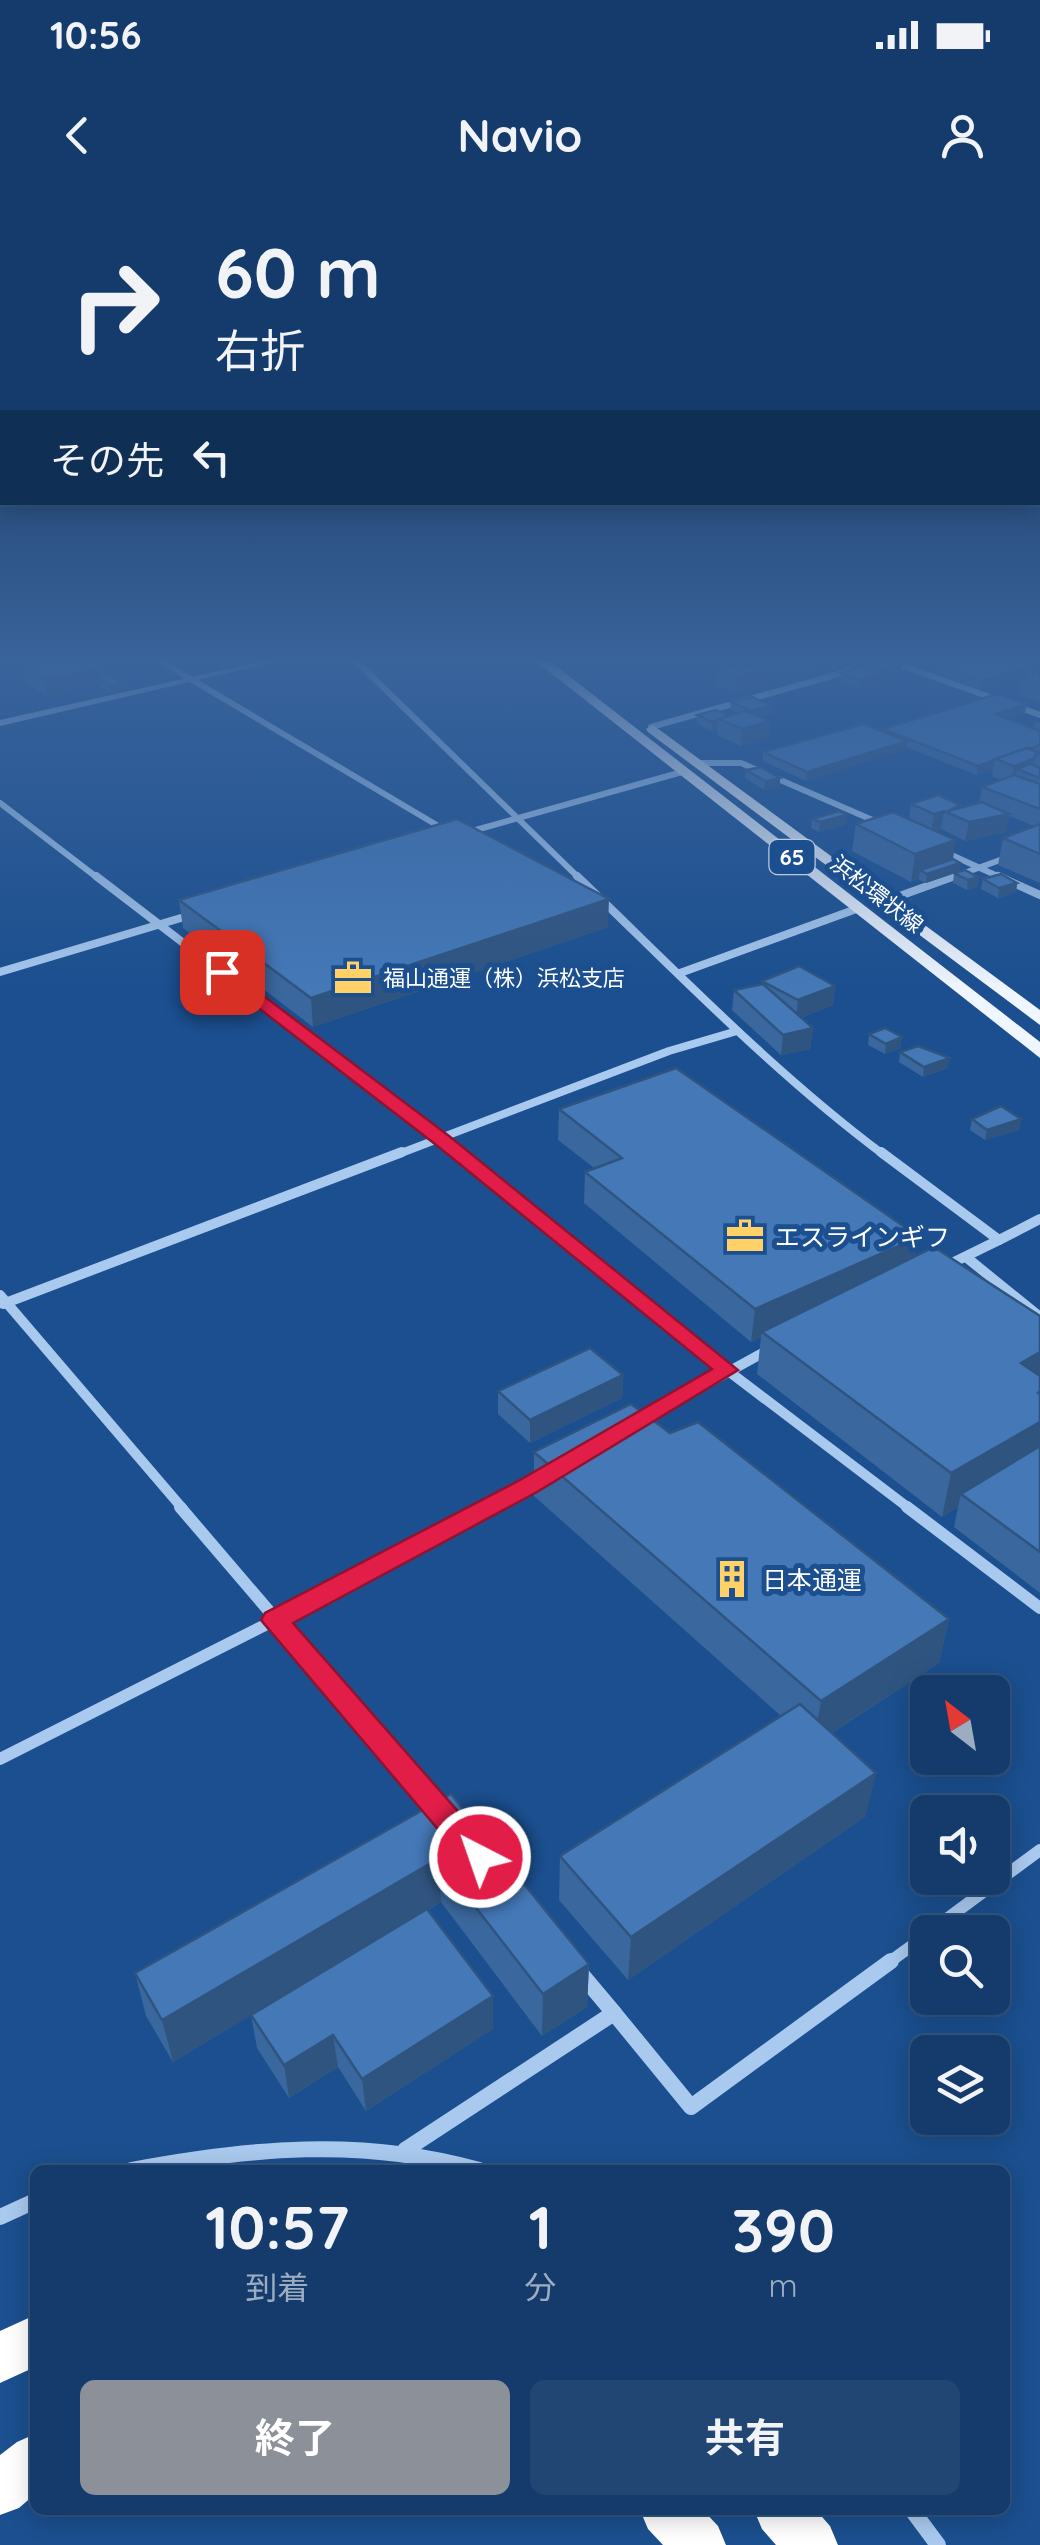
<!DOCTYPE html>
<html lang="ja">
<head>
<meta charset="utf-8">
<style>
	:root { --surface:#143b6b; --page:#214673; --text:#f1f3f6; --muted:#9dadc1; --line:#33557e; --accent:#8c9099 }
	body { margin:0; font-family:Quicksand,"Noto Sans JP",sans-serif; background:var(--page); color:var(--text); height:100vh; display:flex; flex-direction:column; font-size:38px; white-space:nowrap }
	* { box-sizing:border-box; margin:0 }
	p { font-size:32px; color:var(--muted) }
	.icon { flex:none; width:55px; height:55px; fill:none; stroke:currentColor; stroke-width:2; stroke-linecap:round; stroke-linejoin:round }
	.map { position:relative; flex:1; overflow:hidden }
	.details { position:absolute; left:30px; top:1965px; width:980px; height:350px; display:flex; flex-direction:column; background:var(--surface); border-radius:15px; box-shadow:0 5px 25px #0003,0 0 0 2px var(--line) }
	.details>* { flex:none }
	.guide { position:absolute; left:0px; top:0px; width:1040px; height:305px; box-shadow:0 5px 25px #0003,0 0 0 2px var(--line); background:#143b6b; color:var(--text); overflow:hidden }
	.needle { width:65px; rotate:329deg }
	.controls { position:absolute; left:910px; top:1475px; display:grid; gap:20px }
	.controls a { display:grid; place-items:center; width:100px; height:100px; border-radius:15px; background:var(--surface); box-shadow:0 5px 25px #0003,0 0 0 2px var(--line); font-size:50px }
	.pin { position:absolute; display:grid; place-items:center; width:85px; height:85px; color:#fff; margin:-42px; border-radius:20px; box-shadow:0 5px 15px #0006 }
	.me { position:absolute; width:110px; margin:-55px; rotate:319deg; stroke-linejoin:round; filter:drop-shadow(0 0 8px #0008) }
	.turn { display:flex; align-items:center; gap:35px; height:210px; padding:0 50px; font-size:45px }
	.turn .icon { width:130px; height:130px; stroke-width:2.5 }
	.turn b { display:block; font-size:70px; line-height:85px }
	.then { display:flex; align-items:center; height:95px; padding:0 50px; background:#0003; gap:20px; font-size:38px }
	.eta { display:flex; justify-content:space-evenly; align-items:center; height:170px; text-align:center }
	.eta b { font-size:60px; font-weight:700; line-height:70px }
	.primary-button { display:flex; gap:20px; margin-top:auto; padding:20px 50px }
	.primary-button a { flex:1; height:115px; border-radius:15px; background:var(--accent); color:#fff; font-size:40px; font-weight:700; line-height:115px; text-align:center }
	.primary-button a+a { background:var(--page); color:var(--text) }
	.status { display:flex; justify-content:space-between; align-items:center; height:70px; padding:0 50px; background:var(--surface); direction:ltr }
	.status svg { height:28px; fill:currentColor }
	header { display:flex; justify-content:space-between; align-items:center; height:130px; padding:0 50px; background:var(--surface); font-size:45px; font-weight:700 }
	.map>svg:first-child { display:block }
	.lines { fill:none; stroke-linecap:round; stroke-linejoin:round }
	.minor-far4 { stroke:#a9c9ee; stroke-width:6 }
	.minor-far3 { stroke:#a9c9ee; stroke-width:8 }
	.minor-far2 { stroke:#a9c9ee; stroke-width:10 }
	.minor-far1 { stroke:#a9c9ee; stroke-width:12 }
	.minor { stroke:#a9c9ee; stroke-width:16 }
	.tertiary { fill:#a9c9ee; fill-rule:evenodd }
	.primary { fill:#f0f6ff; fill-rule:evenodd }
	.motorway { fill:#fff; fill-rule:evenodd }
	.wall { fill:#3a679d }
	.shaded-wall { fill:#305480 }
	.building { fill:#4478b7; stroke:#305480; stroke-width:2.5 }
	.route { fill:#e11d48; stroke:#92132f; stroke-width:2.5 }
	.labels { text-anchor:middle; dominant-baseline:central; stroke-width:10; stroke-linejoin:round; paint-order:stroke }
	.shield { fill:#1b4f8f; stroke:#bbcadd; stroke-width:2.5 }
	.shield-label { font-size:22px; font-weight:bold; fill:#fff }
	.far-street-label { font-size:22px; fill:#fff; stroke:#1b4f8f }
	.far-poi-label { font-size:22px; fill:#fff; stroke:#1b4f8f; text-anchor:start }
	.poi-label { font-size:25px; fill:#fff; stroke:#1b4f8f; text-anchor:start }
</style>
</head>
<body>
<div class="status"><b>10:56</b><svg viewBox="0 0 49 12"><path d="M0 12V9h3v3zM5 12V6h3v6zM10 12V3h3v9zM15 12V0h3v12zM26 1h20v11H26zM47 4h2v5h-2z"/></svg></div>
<header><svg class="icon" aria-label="back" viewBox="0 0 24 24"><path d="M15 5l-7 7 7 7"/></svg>Navio<svg class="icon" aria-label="person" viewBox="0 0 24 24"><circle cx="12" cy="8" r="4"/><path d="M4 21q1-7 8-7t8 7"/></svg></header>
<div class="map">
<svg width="1040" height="2345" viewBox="0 0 1040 2345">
	<rect width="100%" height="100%" fill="#1b4f8f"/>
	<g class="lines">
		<!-- minor-far4 -->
		<g class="minor-far4">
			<polyline points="162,462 445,630"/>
			<polyline points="357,462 580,679"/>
			<polyline points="892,462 1040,515"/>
			<polyline points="651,527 853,470"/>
			<polyline points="700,563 741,563 884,625"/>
			<polyline points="0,603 99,679"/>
			<polyline points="465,633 682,572"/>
			<polyline points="945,652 1004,679"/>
			<polyline points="948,679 1011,656"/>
		</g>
		<!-- minor-far3 -->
		<g class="minor-far3">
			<polyline points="96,676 460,955"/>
			<path d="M577,676C677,772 773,872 884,955"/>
			<polyline points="998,676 1040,695"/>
			<polyline points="883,702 955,676"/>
			<polyline points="0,772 191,715"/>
			<polyline points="680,773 859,708"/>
			<polyline points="396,955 669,851 737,831"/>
		</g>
		<!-- minor-far2 -->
		<g class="minor-far2">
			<polyline points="457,952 727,1170 910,1309"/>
			<polyline points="881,952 999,1040 1040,1019"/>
			<polyline points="966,1057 1040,1117"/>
			<polyline points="946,1066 999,1040"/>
			<polyline points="0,1095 183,1309"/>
			<polyline points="3,1104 402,952"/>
			<polyline points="639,1221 768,1150"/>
			<polyline points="482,1309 546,1275"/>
		</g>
		<!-- minor-far1 -->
		<g class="minor-far1">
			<polyline points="180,1307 440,1611"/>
			<polyline points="907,1307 1040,1408"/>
			<polyline points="0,1559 275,1420 487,1307"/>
			<polyline points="929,1732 1040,1650"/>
			<polyline points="888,1763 928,1734"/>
		</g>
		<!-- minor -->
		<g class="minor">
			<polyline points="614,1813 691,1907 891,1761"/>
			<polyline points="405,1950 614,1813 582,1775"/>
			<path d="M131,1970C249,1948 362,1937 479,1970"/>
			<polyline points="0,2017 35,2001"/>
			<polyline points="912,2310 938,2345"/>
		</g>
		<!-- tertiary -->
		<polygon class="tertiary" points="258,462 275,462 0,526 0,520"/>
		<!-- primary -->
		<g class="primary">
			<polygon points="537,462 551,462 1040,842 1040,858"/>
			<polygon points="653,525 1040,810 1040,825 648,532 646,529"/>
		</g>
		<!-- motorway -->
		<g class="motorway">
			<polygon points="35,2115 35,2167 0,2183 0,2131"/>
			<polygon points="35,2234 35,2294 19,2308 0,2315 0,2255 17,2242"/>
			<polygon points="640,2310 703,2310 718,2326 726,2345 663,2345 648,2329"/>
			<polygon points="754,2310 816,2310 830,2326 838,2345 776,2345 762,2329"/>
		</g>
	</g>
	<!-- wall -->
	<g class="wall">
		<polygon points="779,462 837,462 812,471 793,471 779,464"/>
		<polygon points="1040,462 980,489 935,473 936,465"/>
		<polygon points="862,463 901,472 881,478 881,482 859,488 840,481 841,473 862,467"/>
		<polygon points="22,466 108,474 122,483 123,491 111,494 98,485 46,496 25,482"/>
		<polygon points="754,468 779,471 778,479 760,483 760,487 735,493 717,485 718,469"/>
		<polygon points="1040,472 1040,501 1019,494 1022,478"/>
		<polygon points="731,502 771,514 760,517 769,521 768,538 741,546 717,535 717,529 711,531 697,523 697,515 728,516 737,513 730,510"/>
		<polygon points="1025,512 1007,518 1034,529 1035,523 1040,522 1040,683 998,665 1003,638 1034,626 1009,616 1006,632 965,641 941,629 935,631 953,659 960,663 959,672 978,677 977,687 967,690 953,683 954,673 926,683 919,680 919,678 911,682 852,651 856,624 909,619 911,604 961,608 979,602 982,587 1001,580 992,576 993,569 977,575 906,547 906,549 806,581 763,561 763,552 882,531 883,529"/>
		<polygon points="746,570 780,578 780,587 764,590 745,578"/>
		<polygon points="812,619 846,624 819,632 811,628"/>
		<polygon points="983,679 1017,683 1016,692 998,698 981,689"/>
		<polygon points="179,700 608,727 313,827 183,728"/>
		<polygon points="762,781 835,786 833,805 801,818 813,828 810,849 781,855 732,810 734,790 762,784"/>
		<polygon points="869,834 902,837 900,848 885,854 868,845"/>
		<polygon points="900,852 948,868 923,877 899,862"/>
		<polygon points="559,909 919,1037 915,1057 1040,1116 1040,1393 954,1327 958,1307 942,1317 757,1174 761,1137 751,1142 584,1003 585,972 594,968 558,940"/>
		<polygon points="972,919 1021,919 1019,930 985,940 970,930"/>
		<polygon points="623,1175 622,1198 530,1243 498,1214 498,1191"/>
		<polygon points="670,1233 949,1419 939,1463 832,1533 866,1616 628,1780 559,1700 560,1656 781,1516 534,1296 534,1252"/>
		<polygon points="451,1594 589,1764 587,1807 542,1836 441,1702 428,1710 493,1796 493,1829 366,1911 338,1867 289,1898 257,1848 251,1815 173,1862 146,1816 135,1773"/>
	</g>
	<!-- shaded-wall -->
	<g class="shaded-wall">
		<polygon points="815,462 837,462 812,471 813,463"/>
		<polygon points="1040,463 1040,470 980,489 982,481"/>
		<polygon points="902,464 901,472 881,478 881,482 859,488 860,480 879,475 880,470"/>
		<polygon points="107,467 109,482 97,477 98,485 46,496 44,480"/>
		<polygon points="761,471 760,487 735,493 736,477"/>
		<polygon points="779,471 778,479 761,483 762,475"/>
		<polygon points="122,483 123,491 111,494 109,486"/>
		<polygon points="1027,504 1025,512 994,522 995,514"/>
		<polygon points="772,506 771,514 750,520 751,511"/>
		<polygon points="718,521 717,529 711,531 712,522"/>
		<polygon points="769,521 768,538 741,546 742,529"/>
		<polygon points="907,541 906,549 806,581 807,572"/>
		<polygon points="1035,558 1032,574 1017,569 1014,582 1011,583 1014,566"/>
		<polygon points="995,561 993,569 977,575 978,566"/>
		<polygon points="780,578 780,587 764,590 765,581"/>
		<polygon points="944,611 941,629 931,632 934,614"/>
		<polygon points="1009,614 1006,632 965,641 969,622"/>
		<polygon points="847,615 846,624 819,632 820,622"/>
		<polygon points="956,640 952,665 960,663 959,672 926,683 927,674 920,670 919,678 911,682 915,654"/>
		<polygon points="978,677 977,687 967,690 968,680"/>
		<polygon points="1017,683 1016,692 998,698 999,688"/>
		<polygon points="609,699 608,727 313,827 311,798"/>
		<polygon points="835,786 833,805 796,820 798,800"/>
		<polygon points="813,828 810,849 781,855 783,835"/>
		<polygon points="902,837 900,848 885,854 886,844"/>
		<polygon points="950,858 948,868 923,877 924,867"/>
		<polygon points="1021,919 1019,930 985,940 987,930"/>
		<polygon points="919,1037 913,1069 762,1132 761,1137 751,1142 755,1109"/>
		<polygon points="1040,1152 1040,1188 1021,1163"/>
		<polygon points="623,1175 622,1198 530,1243 530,1220"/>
		<polygon points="1040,1191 1040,1258 961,1294 958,1307 942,1317 951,1273"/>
		<polygon points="949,1419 939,1463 813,1545 821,1501"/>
		<polygon points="876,1573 866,1616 628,1780 631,1737"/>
		<polygon points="438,1659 441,1702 173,1862 162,1820"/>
		<polygon points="589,1764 587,1807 542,1836 543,1794"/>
		<polygon points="493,1796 493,1829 366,1911 362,1879"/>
		<polygon points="333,1835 338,1867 289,1898 284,1865"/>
	</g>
	<!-- building -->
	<g class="building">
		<polygon points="43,462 99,462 107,467 44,480 22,466"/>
		<polygon points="867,462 896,462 902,464 880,470 862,463"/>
		<polygon points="947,462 1040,462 1040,463 982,481 936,465"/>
		<polygon points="742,463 761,471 736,477 718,469"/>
		<polygon points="765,465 779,471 762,475 761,471 754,468"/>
		<polygon points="862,467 882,474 860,480 841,473"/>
		<polygon points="1040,472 1040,484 1022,478"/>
		<polygon points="108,474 122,483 109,486 97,477"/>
		<polygon points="997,494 1027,504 995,514 1040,531 1040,545 1030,549 1027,548 978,566 883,529"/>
		<polygon points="752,497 772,506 751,511 731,502"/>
		<polygon points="716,510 728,516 712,522 697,515"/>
		<polygon points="746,511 769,521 742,529 718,519"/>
		<polygon points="863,524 907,541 807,572 763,552"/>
		<polygon points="1027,548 1040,553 1035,555 1035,558 1014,566 995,559"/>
		<polygon points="1030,564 1040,568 1040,578 1017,569"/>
		<polygon points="761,567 780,578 765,581 746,570"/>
		<polygon points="1014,575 1040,584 1040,609 982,587"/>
		<polygon points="938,595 961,605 948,611 982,602 1009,614 969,622 944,611 934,614 911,604"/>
		<polygon points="839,611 847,615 820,622 812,619"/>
		<polygon points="893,612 956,640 915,654 856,624"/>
		<polygon points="457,619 609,699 311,798 179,700"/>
		<polygon points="1040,624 1040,654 1003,638"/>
		<polygon points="953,659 960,663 927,674 920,670"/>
		<polygon points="965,670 978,677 968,680 954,673"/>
		<polygon points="1001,674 1017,683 999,688 983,679"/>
		<polygon points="799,766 835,786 798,800 762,781"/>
		<polygon points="763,784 813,828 783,835 734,790"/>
		<polygon points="885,828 902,837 886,844 869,834"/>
		<polygon points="918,846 950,858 924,867 900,852"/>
		<polygon points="676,868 919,1037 755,1109 585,972 622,958 559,909"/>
		<polygon points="1001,906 1021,919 987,930 972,919"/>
		<polygon points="934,1047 1040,1116 1040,1152 1021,1163 1040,1176 1040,1191 1038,1193 1040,1194 1040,1222 951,1273 762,1132"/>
		<polygon points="590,1148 623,1175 530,1220 498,1191"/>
		<polygon points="631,1204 670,1233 698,1222 949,1419 821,1501 534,1252"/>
		<polygon points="1040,1246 1040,1352 961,1294"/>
		<polygon points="800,1504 876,1573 631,1737 560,1656"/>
		<polygon points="451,1594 589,1764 543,1794 438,1659 162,1820 135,1773"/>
		<polygon points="427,1709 493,1796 362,1879 333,1835 284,1865 251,1815"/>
	</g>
	<!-- sky -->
	<linearGradient id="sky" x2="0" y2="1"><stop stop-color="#0f2b4f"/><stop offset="0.58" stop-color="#39639b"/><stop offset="1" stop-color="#39639b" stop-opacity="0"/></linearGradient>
	<rect width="1040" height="790" fill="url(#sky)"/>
	<!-- route -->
	<polygon class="route" points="217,769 228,769 449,936 738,1170 537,1292 293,1423 490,1648 495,1657 490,1666 480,1670 469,1666 261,1420 265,1413 520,1280 712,1169 435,944 217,776"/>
	<!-- icons -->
	<defs>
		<g id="office-bare" transform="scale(3)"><path d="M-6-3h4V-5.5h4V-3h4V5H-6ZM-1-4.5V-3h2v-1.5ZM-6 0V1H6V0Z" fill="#ffd166" stroke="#1b4f8f" stroke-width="2.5" paint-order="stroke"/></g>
		<g id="building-bare" transform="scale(3)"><path d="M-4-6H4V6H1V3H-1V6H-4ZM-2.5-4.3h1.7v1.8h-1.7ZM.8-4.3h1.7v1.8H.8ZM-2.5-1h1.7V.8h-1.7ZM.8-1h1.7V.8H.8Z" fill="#ffd166" stroke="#1b4f8f" stroke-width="2.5" paint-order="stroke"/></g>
	</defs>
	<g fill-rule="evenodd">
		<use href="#office-bare" x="353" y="778"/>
		<use href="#office-bare" x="745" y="1036"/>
		<use href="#building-bare" x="732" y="1379"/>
	</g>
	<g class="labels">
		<!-- shield labels -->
		<rect class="shield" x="769.5" y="640" width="45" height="34" rx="8"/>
		<g class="shield-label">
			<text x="792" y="657">65</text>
		</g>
		<!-- far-street labels -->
		<g class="far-street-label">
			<text transform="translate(877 694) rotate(38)">浜松環状線</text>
		</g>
		<!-- far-poi labels -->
		<g class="far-poi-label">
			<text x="383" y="778">福山通運（株）浜松支店</text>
		</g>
		<!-- poi labels -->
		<g class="poi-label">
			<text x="775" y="1036">エスラインギフ</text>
			<text x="762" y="1379">日本通運</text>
		</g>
	</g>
</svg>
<div class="controls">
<a><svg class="needle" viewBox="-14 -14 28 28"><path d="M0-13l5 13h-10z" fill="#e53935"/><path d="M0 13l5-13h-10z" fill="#9dadc1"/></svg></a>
<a><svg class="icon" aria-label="sound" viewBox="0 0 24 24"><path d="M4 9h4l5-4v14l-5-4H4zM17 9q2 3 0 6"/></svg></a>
<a><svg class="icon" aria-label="search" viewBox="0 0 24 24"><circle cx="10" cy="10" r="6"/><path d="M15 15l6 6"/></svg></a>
<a><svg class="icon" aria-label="layers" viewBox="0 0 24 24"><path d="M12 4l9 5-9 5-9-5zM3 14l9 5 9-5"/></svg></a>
</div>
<div class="pin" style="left:222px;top:772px;background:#d93025"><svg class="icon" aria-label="arrive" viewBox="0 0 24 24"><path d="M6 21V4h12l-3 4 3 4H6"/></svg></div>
<svg class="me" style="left:480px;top:1657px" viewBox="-20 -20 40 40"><circle r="17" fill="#e11d48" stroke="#fff" stroke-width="3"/><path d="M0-11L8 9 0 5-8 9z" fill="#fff"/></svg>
<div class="guide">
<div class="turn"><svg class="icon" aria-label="right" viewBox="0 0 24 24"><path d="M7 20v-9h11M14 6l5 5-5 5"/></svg><div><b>60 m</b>右折</div></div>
<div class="then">その先<svg class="icon" aria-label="left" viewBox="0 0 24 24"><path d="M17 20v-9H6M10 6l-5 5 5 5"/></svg></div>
</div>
<section class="details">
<div class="eta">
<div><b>10:57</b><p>到着</p></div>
<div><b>1</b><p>分</p></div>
<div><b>390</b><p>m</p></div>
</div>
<div class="primary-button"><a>終了</a><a>共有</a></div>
</section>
</div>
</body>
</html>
